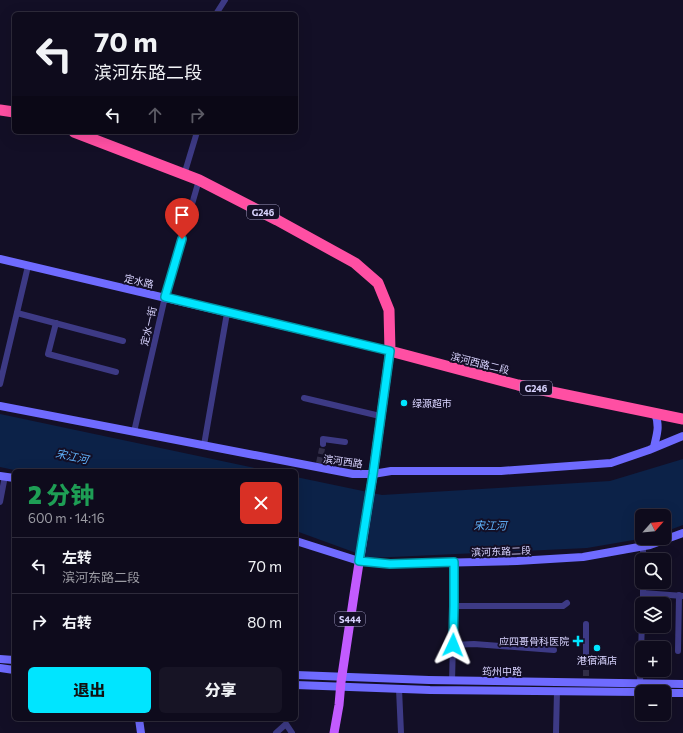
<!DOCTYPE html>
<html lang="zh">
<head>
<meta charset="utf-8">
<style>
	:root { --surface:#0e0b1c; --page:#171425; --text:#f1f3f6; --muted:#9b9ba3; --line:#2e2b3b; --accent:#00e5ff }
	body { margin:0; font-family:Commissioner,"Noto Sans SC",sans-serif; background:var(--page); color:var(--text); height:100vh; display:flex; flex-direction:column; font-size:15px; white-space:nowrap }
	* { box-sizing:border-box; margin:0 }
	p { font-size:13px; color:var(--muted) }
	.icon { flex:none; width:22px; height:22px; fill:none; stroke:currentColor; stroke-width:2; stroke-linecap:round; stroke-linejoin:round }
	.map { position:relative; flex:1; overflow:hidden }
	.sheet { position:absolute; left:12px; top:469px; width:286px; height:252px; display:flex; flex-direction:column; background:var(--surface); border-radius:6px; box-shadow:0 4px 16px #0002,0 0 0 1px var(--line) }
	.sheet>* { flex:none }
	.guide { position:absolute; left:12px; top:12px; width:286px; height:122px; border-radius:6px; box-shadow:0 4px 16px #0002,0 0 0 1px var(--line); background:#0e0b1c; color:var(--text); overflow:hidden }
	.needle { width:26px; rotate:63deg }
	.buttons { position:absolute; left:635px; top:509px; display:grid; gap:8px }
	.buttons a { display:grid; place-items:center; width:36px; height:36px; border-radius:6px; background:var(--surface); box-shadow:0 4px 16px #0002,0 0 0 1px var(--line); font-size:20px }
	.pin { position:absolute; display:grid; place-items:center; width:34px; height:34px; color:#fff; margin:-41px -17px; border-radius:50% 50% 50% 0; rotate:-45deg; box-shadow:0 0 4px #0007 }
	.pin .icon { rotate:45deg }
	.me { position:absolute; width:44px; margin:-22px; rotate:2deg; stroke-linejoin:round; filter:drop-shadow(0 0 3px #0008) }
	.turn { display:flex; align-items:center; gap:14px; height:84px; padding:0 16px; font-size:18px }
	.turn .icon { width:52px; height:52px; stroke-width:2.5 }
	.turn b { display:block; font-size:28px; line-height:34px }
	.lanes { display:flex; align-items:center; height:38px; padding:0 16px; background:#0003; justify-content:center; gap:20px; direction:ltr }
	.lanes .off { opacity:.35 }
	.round { display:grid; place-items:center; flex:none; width:42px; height:42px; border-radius:6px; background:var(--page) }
	.summary { display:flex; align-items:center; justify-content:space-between; height:68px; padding:0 16px }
	h1 { font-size:24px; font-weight:800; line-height:30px; color:#1e9e55 }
	.action { display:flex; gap:8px; margin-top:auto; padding:8px 16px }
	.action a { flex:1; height:46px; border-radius:6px; background:var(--accent); color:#111; font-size:16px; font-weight:800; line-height:46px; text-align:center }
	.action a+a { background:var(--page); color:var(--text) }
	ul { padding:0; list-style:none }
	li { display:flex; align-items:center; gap:12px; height:56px; padding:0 16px; border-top:1px solid var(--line) }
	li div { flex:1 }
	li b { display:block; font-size:15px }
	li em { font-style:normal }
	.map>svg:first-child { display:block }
	.water { fill:#0c2248 }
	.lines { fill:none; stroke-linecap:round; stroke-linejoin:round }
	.street-tunnel { stroke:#312d47; stroke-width:6; stroke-dasharray:6 3; stroke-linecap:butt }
	.street { stroke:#3d3a85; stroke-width:6 }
	.secondary { stroke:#6f6bff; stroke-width:8 }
	.primary { stroke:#c25bff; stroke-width:9 }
	.highway { stroke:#ff4fa3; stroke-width:11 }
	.route-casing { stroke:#0095a6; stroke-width:10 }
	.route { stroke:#00e5ff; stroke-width:7 }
	.poi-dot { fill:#00e5ff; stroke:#130f26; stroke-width:1.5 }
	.labels { text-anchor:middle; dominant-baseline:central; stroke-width:4; stroke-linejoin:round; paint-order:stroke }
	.shield { fill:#130f26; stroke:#9e99be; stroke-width:1 }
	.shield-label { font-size:9px; font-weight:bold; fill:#d9d4ff }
	.street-label { font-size:10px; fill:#d9d4ff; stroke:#130f26 }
	.poi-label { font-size:10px; fill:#d9d4ff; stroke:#130f26; text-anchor:start }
	.water-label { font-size:11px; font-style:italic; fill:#62b6ff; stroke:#130f26 }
</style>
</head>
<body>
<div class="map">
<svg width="683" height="733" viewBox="0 0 683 733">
	<rect width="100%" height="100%" fill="#130f26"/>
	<!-- water -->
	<g class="water">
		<polygon points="0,415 0,414 269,471 19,471 0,467"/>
		<polygon points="683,459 683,525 664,532 664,516 642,516 642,538 645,538 587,548 370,558 296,531 296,477 382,495 610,481"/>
	</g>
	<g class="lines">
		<!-- street-tunnel -->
		<g class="street-tunnel">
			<polyline points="319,463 323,444"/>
			<polyline points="586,676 586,657"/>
		</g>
		<!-- street -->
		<g class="street">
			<polyline points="216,14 225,0"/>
			<polyline points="184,175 197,132"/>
			<polyline points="17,313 123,341"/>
			<polyline points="56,323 48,354 116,372"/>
			<polyline points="0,384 28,266"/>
			<polyline points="304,398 380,416"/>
			<polyline points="134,432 165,297 199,180"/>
			<polyline points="323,444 323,439 345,442"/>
			<polyline points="204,445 227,313"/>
			<polyline points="0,502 5,476"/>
			<polyline points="643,560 643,547"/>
			<polyline points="643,593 683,596"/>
			<polyline points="643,604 643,582"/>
			<polyline points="454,606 563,606 567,603"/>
			<polyline points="453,645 474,644 554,650"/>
			<polyline points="678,651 679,595"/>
			<polyline points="586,657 586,624"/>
			<polyline points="452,681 454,606 454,563"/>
			<polyline points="640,683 642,621"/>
			<polyline points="399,689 401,733"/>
			<polyline points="276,733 286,724 292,733"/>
			<polyline points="556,733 557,691"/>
		</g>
		<!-- secondary -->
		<g class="secondary">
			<polyline points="0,259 390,351"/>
			<polyline points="0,406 353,474 373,474 391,471 501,471 611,463 649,450 683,436"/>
			<path d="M654,447C657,433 660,427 655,413"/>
			<polyline points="0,476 14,478"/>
			<polyline points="296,541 359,561 390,564 517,561 583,557 650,545 683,533"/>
			<polyline points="0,659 14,660"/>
			<polyline points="0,668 14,670"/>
			<polyline points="296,675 429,680 683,684"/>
			<polyline points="296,685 430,690 642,692"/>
			<polyline points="664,693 683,693"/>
			<polyline points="139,719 141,733"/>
		</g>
		<!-- primary -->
		<polyline class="primary" points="334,733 339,705 341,682 354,595 373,474 390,351"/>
		<!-- highway -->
		<g class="highway">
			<polyline points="0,110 14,112"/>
			<polyline points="74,132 199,180 277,220 355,263 378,283 389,310 390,351 518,385 683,419"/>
		</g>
	</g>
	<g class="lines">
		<!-- route casing -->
		<g class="route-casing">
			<polyline id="route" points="182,239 165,297 390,351 373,474 359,561 390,564 454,562 454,606 453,645"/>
		</g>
		<!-- route -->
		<use href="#route" class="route"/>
	</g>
	<!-- markers -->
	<g class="poi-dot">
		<circle cx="404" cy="403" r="4"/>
		<path d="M576 635h4v4h4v4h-4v4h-4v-4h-4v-4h4z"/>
		<circle cx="597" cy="648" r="4"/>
	</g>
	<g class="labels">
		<!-- shield labels -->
		<g class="shield">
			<rect x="247" y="205" width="32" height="14" rx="3"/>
			<rect x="520" y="381" width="32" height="14" rx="3"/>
			<rect x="335" y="612" width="30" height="14" rx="3"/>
		</g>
		<g class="shield-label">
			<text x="263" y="212">G246</text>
			<text x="536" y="388">G246</text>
			<text x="350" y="619">S444</text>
		</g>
		<!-- street labels -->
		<g class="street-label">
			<text transform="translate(139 281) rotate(13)">定水路</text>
			<text transform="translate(148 326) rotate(-77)">定水一街</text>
			<text transform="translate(480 363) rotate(14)">滨河西路二段</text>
			<text transform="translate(343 461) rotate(8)">滨河西路</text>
			<text transform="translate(501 551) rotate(-2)">滨河东路二段</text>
			<text x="502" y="671">筠州中路</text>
		</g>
		<!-- poi labels -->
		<g class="poi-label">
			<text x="412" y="403">绿源超市</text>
			<text x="569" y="641" text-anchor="end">应四哥骨科医院</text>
			<text x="597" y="660" text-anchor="middle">港宿酒店</text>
		</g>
		<!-- water labels -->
		<g class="water-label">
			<text transform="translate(72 456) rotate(12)">宋江河</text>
			<text transform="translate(490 525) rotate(1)">宋江河</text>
		</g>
	</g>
</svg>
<div class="buttons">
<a><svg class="needle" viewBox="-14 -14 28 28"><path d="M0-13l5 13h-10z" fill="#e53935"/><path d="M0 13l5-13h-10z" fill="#9b9ba3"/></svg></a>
<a><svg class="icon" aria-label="search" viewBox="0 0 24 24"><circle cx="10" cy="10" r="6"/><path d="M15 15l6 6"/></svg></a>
<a><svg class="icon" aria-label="layers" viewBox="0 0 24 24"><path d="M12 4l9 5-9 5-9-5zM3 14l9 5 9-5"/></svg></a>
<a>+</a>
<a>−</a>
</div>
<div class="pin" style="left:182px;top:239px;background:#d93025"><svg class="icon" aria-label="arrive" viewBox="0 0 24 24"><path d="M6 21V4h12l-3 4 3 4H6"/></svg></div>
<svg class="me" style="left:453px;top:645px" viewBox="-20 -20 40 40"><path d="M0-17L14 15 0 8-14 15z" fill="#00e5ff" stroke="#fff" stroke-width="4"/></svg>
<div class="guide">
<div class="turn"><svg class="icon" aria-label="left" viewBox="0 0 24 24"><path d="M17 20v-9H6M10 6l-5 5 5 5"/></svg><div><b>70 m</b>滨河东路二段</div></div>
<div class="lanes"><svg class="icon" aria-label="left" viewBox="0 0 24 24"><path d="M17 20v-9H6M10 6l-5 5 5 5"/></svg><svg class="icon off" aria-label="ahead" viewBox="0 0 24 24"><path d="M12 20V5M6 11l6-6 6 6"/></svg><svg class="icon off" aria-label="right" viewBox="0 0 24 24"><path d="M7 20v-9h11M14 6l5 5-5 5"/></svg></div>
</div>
<section class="sheet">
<div class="summary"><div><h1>2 分钟</h1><p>600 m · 14:16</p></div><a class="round" style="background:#d93025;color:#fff"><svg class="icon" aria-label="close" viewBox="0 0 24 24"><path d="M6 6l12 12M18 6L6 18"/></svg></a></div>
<ul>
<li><svg class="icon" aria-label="left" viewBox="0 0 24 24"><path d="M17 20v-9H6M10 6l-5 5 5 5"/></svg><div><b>左转</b><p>滨河东路二段</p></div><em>70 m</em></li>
<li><svg class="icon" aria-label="right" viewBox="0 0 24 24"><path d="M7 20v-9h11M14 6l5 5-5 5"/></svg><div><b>右转</b></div><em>80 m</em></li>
</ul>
<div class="action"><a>退出</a><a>分享</a></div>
</section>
</div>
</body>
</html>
